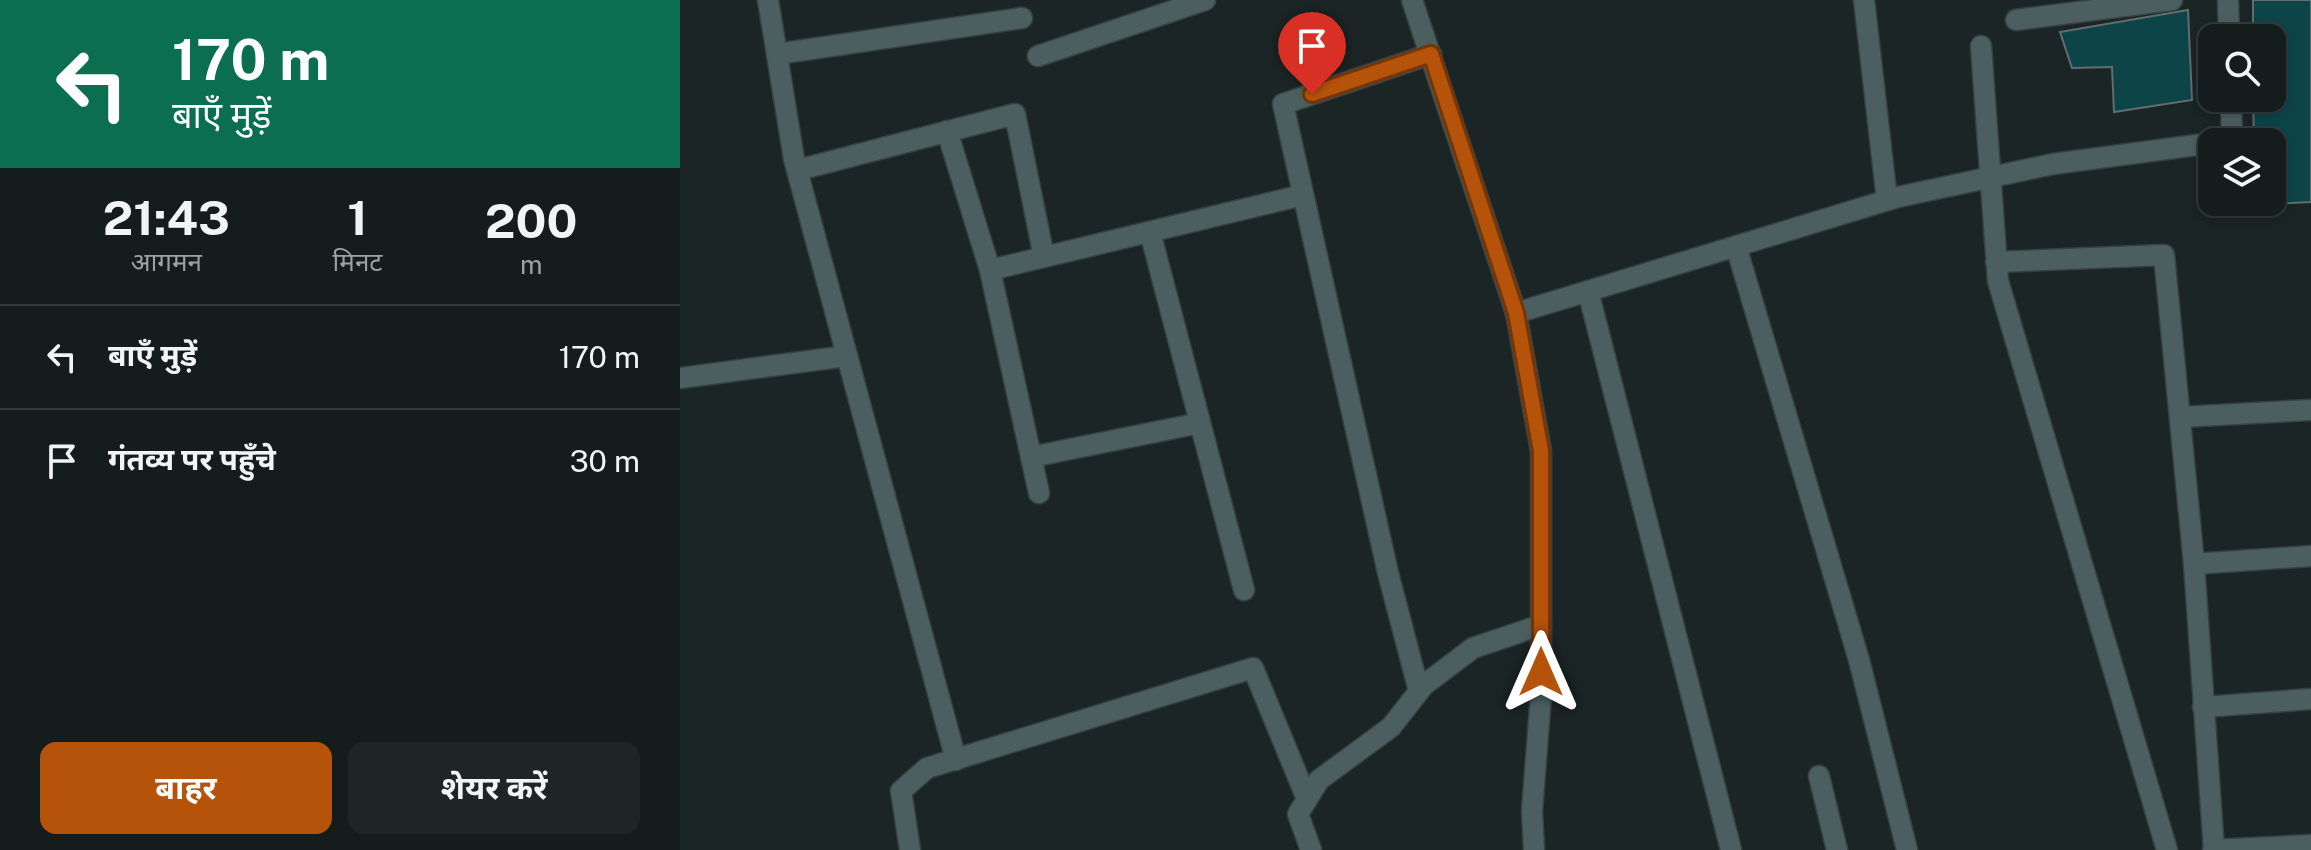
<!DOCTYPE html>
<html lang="hi">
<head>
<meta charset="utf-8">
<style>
	:root { --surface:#141c1c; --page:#1d2525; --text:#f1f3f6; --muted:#9da1a3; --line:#333a3b; --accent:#b45309 }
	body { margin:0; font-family:"Public Sans","Noto Sans Devanagari",sans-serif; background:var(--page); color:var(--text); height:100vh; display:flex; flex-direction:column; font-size:30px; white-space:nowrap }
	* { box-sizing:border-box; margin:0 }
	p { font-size:26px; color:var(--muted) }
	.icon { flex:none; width:44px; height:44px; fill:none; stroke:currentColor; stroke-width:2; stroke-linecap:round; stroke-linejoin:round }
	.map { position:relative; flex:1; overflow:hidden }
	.drawer { display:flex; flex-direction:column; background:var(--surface); width:680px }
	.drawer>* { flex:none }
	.hud { background:#0b6e4f; color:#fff; overflow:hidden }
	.controls { position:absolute; left:1518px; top:24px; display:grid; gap:16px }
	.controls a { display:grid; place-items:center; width:88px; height:88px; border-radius:16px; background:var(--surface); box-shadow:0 4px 12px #0003,0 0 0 2px var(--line); font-size:40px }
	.pin { position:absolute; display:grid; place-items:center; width:68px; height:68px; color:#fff; margin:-82px -34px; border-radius:50% 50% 50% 0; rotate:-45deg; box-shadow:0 0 8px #0007 }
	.pin .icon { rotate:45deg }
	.me { position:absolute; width:88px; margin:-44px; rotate:0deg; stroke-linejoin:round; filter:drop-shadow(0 0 6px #0008) }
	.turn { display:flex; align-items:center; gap:28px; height:168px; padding:0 40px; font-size:36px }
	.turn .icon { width:104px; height:104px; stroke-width:2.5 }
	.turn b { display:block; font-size:56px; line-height:68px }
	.eta { display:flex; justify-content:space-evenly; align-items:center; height:136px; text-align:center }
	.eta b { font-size:48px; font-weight:700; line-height:56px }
	.primary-button { display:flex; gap:16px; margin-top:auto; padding:16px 40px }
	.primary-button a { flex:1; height:92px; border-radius:16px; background:var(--accent); color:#fff; font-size:32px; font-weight:700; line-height:92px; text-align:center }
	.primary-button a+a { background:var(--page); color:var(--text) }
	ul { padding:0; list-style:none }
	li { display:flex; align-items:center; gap:24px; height:104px; padding:0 40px; border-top:2px solid var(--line) }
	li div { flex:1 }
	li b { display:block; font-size:30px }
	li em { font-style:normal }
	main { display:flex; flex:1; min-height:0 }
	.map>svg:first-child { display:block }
	.building { fill:#0c4448; stroke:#616d6e; stroke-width:2 }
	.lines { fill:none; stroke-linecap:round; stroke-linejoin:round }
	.minor-casing { stroke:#374142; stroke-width:23 }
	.minor { stroke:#4b5f61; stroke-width:20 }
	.route-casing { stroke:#753606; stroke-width:20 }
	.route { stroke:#b45309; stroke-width:14 }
</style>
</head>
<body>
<main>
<section class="drawer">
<div class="hud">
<div class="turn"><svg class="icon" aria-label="left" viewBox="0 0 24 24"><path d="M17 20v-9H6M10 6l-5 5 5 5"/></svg><div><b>170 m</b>बाएँ मुड़ें</div></div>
</div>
<div class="eta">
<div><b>21:43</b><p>आगमन</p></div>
<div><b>1</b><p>मिनट</p></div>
<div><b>200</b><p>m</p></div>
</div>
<ul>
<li><svg class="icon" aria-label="left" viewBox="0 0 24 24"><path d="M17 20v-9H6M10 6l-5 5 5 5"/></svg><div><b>बाएँ मुड़ें</b></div><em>170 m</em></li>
<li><svg class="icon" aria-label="arrive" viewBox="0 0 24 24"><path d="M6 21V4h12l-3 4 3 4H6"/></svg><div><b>गंतव्य पर पहुँचे</b></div><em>30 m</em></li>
</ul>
<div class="primary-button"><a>बाहर</a><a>शेयर करें</a></div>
</section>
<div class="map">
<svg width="1631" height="850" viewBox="0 0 1631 850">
	<rect width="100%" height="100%" fill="#1b2526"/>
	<!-- building -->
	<g class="building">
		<polygon points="1573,0 1631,0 1631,202 1574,205 1574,202 1592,202 1592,142 1574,142 1573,98 1592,98 1592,38 1573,38"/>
		<polygon points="1508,10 1512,100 1434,112 1432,67 1392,68 1380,32"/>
	</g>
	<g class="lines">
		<!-- minor casing -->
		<g class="minor-casing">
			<g id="minor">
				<polyline points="88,0 114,159 276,760"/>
				<polyline points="732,0 836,313 861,451 861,695 852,811 854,850"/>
				<polyline points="1184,0 1207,200"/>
				<polyline points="1548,0 1549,38"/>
				<polyline points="1336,20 1492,0"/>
				<polyline points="1301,46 1318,281 1487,850"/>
				<polyline points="97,54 342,18"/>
				<polyline points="358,56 525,0"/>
				<polyline points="267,131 310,270 359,493"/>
				<polyline points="1540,142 1552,140 1551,98"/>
				<polyline points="118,170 335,114 364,257"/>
				<polyline points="470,232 564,590"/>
				<polyline points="1056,246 1179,660 1227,850"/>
				<polyline points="1316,262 1484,255 1514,564"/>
				<polyline points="310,270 623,195"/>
				<polyline points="908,291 1051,850"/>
				<polyline points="836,313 1218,197 1373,164 1532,143"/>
				<polyline points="0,378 167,356"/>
				<polyline points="1500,417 1631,410"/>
				<polyline points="351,457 520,423"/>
				<polyline points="739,691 708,573 603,104 751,54"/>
				<polyline points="1523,707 1631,699"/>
				<polyline points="1139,776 1157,850"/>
				<polyline points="230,850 221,791 247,768 573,668 627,799"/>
				<polyline points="631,850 618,814 639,780 711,727 744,685 793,648 861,625"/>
				<polyline points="1533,850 1631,845"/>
				<polyline points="1534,850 1514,564 1631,556"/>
			</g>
		</g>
		<!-- minor -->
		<use href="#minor" class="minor"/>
	</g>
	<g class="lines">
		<!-- route casing -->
		<g class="route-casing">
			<polyline id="route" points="632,94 751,54 836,313 861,451 861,672"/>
		</g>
		<!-- route -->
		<use href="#route" class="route"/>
	</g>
</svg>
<div class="controls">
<a><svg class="icon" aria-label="search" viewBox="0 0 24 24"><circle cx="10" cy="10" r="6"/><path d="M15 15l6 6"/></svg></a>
<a><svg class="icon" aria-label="layers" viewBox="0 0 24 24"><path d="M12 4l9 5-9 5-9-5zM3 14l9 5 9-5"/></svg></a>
</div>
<div class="pin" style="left:632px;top:94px;background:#d93025"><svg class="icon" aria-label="arrive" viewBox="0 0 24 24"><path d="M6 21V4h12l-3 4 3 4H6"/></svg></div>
<svg class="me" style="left:861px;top:672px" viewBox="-20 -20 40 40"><path d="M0-17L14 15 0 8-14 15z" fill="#b45309" stroke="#fff" stroke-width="4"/></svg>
</div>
</main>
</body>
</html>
